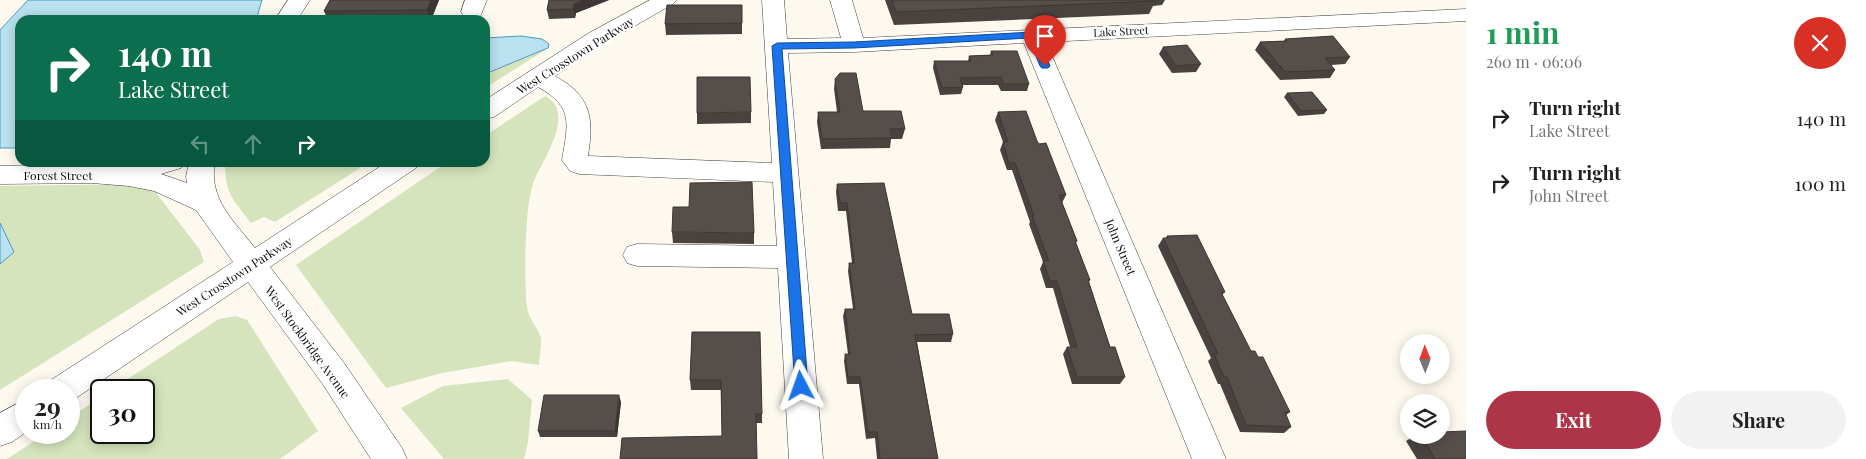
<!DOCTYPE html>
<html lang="en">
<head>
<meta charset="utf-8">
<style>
	:root { --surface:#fff; --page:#f2f2f2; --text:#202124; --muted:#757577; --accent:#ae3547 }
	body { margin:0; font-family:"Playfair Display",serif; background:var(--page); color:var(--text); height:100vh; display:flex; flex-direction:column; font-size:19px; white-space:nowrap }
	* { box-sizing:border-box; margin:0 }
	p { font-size:16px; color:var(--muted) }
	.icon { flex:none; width:28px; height:28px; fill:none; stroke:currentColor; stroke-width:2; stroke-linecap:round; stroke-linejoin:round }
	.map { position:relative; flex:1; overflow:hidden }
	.sheet { display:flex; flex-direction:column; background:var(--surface); width:400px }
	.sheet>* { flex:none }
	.banner { position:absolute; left:15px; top:15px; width:475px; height:152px; border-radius:15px; box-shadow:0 2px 12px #0003; background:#0b6e4f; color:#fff; overflow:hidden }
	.needle { width:32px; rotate:359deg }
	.buttons { position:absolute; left:1400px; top:334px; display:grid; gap:10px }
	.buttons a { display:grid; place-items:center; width:50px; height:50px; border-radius:50%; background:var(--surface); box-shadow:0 2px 12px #0003; font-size:25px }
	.speed { position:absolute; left:15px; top:379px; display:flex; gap:10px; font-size:25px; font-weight:700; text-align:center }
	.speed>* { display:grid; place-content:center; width:65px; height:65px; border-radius:50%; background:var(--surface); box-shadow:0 2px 12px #0003; line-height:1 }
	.speed small { font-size:12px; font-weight:400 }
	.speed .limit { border:2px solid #111; border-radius:8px; background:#fff; color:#111 }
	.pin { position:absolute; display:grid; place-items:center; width:42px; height:42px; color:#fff; margin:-51px -21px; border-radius:50% 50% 50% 0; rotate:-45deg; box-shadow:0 0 5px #0007 }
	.pin .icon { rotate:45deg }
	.me { position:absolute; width:55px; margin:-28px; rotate:356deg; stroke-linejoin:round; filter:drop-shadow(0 0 4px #0008) }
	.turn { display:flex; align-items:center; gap:18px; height:105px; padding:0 20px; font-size:22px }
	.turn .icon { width:65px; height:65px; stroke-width:2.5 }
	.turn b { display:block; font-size:35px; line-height:42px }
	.lanes { display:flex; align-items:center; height:48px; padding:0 20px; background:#0003; justify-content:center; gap:25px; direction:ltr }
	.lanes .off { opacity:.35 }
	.round { display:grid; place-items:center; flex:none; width:52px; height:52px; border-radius:26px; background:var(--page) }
	.head { display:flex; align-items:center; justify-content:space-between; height:85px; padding:0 20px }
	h1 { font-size:30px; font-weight:700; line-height:38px; color:#1e9e55 }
	.action { display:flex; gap:10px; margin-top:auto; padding:10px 20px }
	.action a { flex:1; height:58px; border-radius:30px; background:var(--accent); color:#fff; font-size:20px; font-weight:700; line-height:58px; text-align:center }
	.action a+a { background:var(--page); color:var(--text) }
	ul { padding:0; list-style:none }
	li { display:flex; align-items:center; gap:15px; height:65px; padding:0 20px }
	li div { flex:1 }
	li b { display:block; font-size:19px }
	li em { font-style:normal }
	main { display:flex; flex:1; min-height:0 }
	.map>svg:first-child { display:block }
	.green { fill:#d5e4bc }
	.water { fill:#b9e1ef; stroke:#489cbe }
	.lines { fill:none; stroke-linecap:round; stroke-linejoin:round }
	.minor-casing { stroke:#404040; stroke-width:1 }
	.minor { fill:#fff; fill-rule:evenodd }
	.wall { fill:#494340 }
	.shaded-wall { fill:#3c3734 }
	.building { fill:#554e4b; stroke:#3c3734 }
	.route { fill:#1a73e8; stroke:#114b97 }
	.labels { text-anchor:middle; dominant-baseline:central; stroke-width:5; stroke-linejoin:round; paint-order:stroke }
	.far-street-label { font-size:11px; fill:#0d0d0d; stroke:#fff }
	.street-label { font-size:12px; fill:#0d0d0d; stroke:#fff }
</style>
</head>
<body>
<main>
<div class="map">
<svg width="1466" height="459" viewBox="0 0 1466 459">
	<rect width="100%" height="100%" fill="#fdf9ef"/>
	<!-- green -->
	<g class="green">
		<polygon points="548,48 485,88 485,74"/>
		<path d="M545,96C577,112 543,159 534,181C532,185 531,191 530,196C525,222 524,279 527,307C528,318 538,328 541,338C542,346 539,357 539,365L511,361L442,373L386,388L296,265L446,163L485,162V136Z"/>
		<path d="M225,163V162L368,163L275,222L264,217L251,223C233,199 225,194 225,163Z"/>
		<polygon points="143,184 163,190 157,194 200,250 204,262 0,390 0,264 13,252 0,223 0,186"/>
		<polygon points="236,316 247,320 318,431 280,459 7,459 47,433 69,432 69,418 101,397 101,432 144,432 144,390 111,390 219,319"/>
		<polygon points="508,379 532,400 528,442 524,459 444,459 401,408 443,386"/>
	</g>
	<!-- water -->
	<g class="water">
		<polygon points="28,0 262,0 256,20 20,20 20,148 0,148 0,30"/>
		<polygon points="521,36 542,39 549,44 548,48 485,74 485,38"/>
		<polygon points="0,223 14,252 0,264"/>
	</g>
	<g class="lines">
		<!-- minor casing -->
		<g class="minor-casing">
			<g id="minor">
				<polygon points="288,0 310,0 297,20 275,20"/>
				<polygon points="465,0 487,0 480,17 472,18 464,17 461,12"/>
				<path d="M650,0H677L673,4L605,43L555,76C591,96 594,117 588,156L772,163L762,0H784L787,39L841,38L830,0H852L863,38L1466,9V21L1046,42L1226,459H1192L1024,43L854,52L788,53L823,459H789L778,268L637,266L627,263L623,255L627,247L637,244L777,246L773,182L579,174L570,171L562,160C568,123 574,107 538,87L494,117L485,119V100L589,33Z"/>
				<path d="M134,162H185L181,168L161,174L187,183L186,177L189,162H215C208,199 234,221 255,248L387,162H420L416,168L270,267L344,363L402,448L407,459H371L322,383L248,282L73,400L69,402V390H46L51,380L233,262L196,210L154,191L129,186L92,183L0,184V166L74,164L121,166Z"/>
				<polygon points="26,399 26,432 12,442 0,446 0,413"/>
			</g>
		</g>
		<!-- minor -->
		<use href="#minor" class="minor"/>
	</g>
	<!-- wall -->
	<g class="wall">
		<polygon points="330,0 439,0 431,20 328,20 324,11"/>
		<polygon points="549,0 609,0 576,13 575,18 549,19 547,10"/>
		<polygon points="885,0 1165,0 1162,5 1153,6 1149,14 894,25"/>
		<polygon points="742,5 742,34 666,35 665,24"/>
		<polygon points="1285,39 1350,57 1345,64 1331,65 1335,70 1330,78 1280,80 1255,50 1260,42 1284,41"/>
		<polygon points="1163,47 1201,64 1196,72 1172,73 1159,54"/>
		<polygon points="991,51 1029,84 1027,91 1001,91 998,85 963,85 963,87 961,94 940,95 933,68 934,61 968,61 969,56 990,55"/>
		<polygon points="835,79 863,111 905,129 902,139 891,139 890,148 821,149 817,122 818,112 837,112 834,89"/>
		<polygon points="1287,93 1327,110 1324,114 1298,116 1284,97"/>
		<polygon points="751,112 751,123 697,124 697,113"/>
		<polygon points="998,112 1037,141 1066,195 1062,203 1077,241 1076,243 1090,280 1089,282 1110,347 1125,377 1120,384 1072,384 1063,354 1067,347 1070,347 1053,288 1046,288 1040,269 1043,262 1029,224 1030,222 1012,170 1007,170 1000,150 1003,142 995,120"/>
		<polygon points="837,184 912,314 953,334 951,342 917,342 938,459 877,459 875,438 866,439 859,384 847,384 844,361 845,354 848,354 843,316 845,309 853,309 848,271 849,263 852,263 846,211 838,211 836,192"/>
		<polygon points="672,232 754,233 754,244 673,243"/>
		<polygon points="1167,236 1225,292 1222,295 1251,351 1290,412 1286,415 1291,427 1284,433 1240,432 1220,384 1218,384 1208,361 1211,358 1158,246 1163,238 1166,238"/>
		<polygon points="692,332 762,414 762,423 756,423 722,436 721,390 691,390 690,380"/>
		<polygon points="621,402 617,437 540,437 538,431"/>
		<polygon points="1416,435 1441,435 1466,459 1417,459 1406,441"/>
	</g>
	<!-- shaded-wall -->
	<g class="shaded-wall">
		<polygon points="431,0 439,0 431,20 427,10"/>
		<polygon points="584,0 609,0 576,13 575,18 573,9 574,4"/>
		<polygon points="619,395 621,402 617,437 615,431"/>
	</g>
	<!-- building -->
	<g class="building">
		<polygon points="330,0 431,0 427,10 324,11"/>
		<polygon points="549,0 584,0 574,4 573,9 547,10"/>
		<polygon points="892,0 1155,0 1155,1 896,12"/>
		<polygon points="667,5 742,5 742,23 665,24"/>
		<polygon points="1333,36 1350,57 1325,58 1335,70 1285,72 1260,42 1287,41 1285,39"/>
		<polygon points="1187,45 1201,64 1176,66 1163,47"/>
		<polygon points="991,51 1017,51 1029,84 1003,84 1001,77 960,78 963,87 942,88 934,61 971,61 969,56 993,55"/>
		<polygon points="840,73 856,73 863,111 901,111 905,129 890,129 892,138 822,139 818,112 840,112 835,79"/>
		<polygon points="697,77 750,77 751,112 697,113"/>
		<polygon points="1312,92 1327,110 1301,111 1287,93"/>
		<polygon points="1026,111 1037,141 1039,144 1046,143 1066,195 1059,195 1077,241 1075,241 1090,280 1088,280 1110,347 1115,347 1125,377 1077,377 1067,347 1077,347 1057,281 1050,281 1043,261 1049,261 1032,216 1034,216 1015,163 1009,163 1003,142 1008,142 998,112"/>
		<polygon points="752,182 754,233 672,232 673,207 689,207 690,183"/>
		<polygon points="884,183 912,314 949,314 953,334 915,335 938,459 880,459 877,432 868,432 860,377 848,377 845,354 850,354 845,309 855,309 849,263 854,263 847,203 840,203 837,184"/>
		<polygon points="1197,235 1225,292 1221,292 1251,351 1255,351 1258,357 1263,357 1290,412 1285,412 1291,427 1246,425 1227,377 1224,377 1214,354 1218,354 1163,238 1168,238 1167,236"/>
		<polygon points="692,332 760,332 762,414 756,414 757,459 620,459 622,438 722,436 721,380 690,380"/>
		<polygon points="544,395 619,395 615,431 538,431"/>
		<polygon points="1466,431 1466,459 1435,459 1421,435 1441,435 1441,432"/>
	</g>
	<!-- route -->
	<polygon class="route" points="1032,32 1037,35 1050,66 1048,68 1042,68 1040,66 1029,38 854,48 782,49 808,386 806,390 801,391 797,390 795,386 772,46 777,43 854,42"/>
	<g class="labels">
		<!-- far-street labels -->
		<g class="far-street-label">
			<text transform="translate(1121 31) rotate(-3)">Lake Street</text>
		</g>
		<!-- street labels -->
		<g class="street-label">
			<text transform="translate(575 55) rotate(-32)">West Crosstown Parkway</text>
			<text x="58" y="175">Forest Street</text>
			<text transform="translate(1121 247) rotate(67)">John Street</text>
			<text transform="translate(234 276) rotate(-33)">West Crosstown Parkway</text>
			<text transform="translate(308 342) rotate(54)">West Stockbridge Avenue</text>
		</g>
	</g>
</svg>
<div class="buttons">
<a><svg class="needle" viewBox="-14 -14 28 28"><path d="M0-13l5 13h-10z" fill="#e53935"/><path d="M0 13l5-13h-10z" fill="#757577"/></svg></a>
<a><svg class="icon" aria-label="layers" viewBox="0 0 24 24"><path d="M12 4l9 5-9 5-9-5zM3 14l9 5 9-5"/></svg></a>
</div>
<div class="speed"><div>29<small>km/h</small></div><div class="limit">30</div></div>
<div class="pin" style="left:1045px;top:66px;background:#d93025"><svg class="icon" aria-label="arrive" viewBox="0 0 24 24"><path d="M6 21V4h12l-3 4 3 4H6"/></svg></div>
<svg class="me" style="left:801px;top:386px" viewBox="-20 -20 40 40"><path d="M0-17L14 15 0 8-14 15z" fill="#1a73e8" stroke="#fff" stroke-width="4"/></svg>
<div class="banner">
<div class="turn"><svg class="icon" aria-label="right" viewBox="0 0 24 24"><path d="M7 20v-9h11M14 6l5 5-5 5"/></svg><div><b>140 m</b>Lake Street</div></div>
<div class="lanes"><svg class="icon off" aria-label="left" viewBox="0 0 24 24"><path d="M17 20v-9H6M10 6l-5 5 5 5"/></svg><svg class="icon off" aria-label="ahead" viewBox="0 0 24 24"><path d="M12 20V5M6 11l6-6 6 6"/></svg><svg class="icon" aria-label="right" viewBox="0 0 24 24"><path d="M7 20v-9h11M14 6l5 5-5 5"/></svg></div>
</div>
</div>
<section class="sheet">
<div class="head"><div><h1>1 min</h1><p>260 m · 06:06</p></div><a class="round" style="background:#d93025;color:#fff"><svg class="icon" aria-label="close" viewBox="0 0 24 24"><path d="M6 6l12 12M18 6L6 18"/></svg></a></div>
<ul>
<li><svg class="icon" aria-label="right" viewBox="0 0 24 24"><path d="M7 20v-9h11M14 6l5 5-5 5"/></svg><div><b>Turn right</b><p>Lake Street</p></div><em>140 m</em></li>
<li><svg class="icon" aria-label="right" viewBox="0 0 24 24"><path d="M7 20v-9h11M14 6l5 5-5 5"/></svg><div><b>Turn right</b><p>John Street</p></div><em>100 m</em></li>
</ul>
<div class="action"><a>Exit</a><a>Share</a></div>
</section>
</main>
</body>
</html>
